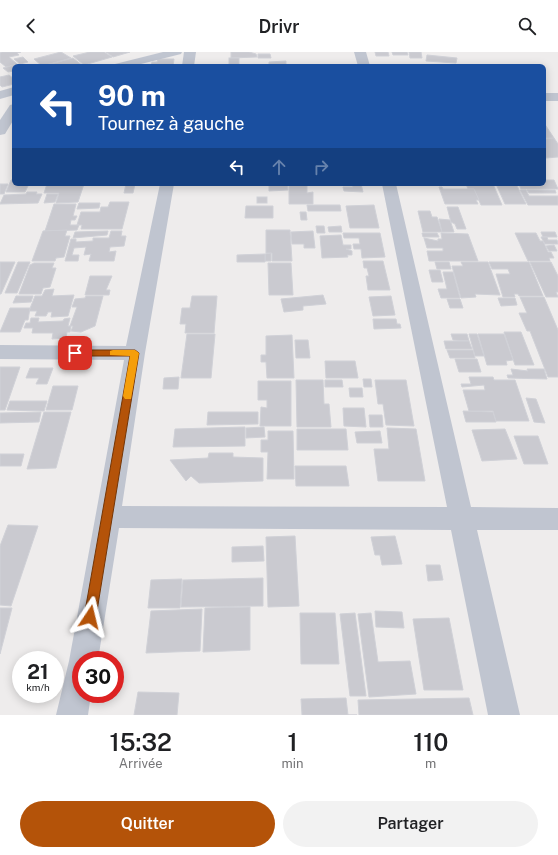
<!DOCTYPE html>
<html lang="fr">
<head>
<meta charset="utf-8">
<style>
	:root { --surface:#fff; --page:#f2f2f2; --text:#202124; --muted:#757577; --accent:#b45309 }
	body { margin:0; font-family:"Public Sans",sans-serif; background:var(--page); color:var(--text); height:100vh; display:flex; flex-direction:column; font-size:15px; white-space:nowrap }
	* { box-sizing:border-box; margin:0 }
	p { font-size:13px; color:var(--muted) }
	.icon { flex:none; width:22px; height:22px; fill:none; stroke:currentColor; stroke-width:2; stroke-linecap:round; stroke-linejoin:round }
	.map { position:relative; height:663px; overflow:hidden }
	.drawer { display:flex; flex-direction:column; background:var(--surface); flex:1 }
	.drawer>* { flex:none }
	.hud { position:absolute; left:12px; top:12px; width:534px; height:122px; border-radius:6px; box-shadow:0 2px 10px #0003; background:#1a4fa0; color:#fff; overflow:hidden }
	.speed { position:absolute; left:12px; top:599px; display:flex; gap:8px; font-size:20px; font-weight:700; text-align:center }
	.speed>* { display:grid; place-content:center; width:52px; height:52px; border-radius:50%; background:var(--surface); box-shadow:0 2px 10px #0003; line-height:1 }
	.speed small { font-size:10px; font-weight:400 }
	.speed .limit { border:6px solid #d22; background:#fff; color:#111 }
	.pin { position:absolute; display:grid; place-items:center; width:34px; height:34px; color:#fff; margin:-17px; border-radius:8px; box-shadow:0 2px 6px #0006 }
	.me { position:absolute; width:44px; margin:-22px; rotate:10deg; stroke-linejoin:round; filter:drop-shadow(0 0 3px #0008) }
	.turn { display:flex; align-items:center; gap:14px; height:84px; padding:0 20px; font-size:18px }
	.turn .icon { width:52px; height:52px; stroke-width:2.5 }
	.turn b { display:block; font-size:28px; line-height:34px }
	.lanes { display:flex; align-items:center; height:38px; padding:0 20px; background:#0003; justify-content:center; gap:20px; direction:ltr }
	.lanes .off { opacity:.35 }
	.eta { display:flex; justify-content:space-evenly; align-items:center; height:68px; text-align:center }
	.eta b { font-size:24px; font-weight:600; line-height:28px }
	.button { display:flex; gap:8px; margin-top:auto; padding:8px 20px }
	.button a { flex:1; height:46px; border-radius:24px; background:var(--accent); color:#fff; font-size:16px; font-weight:600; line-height:46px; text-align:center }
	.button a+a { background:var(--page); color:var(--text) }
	header { display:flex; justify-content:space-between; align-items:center; height:52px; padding:0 20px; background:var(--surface); font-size:18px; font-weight:600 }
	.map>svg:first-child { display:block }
	.building { fill:#cacad0; stroke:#d0d1d7 }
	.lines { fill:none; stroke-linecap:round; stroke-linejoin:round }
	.minor { fill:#c0c5d0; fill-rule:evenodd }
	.route { fill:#b45309; stroke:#753606 }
	.slow { fill:#f59e0b }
</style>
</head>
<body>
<header><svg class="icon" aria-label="back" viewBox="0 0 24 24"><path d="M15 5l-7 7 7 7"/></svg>Drivr<svg class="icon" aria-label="search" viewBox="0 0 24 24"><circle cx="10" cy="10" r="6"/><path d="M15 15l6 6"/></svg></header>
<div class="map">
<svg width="558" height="663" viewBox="0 0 558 663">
	<rect width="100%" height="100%" fill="#eeecec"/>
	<!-- building -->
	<g class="building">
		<polygon points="2,0 21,0 17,1 19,3 9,5 17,12 6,15 0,10 0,1"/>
		<polygon points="61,0 71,6 42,14 34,7"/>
		<polygon points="90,0 104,0 112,5 84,13 73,4"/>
		<polygon points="106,0 130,0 113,5"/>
		<polygon points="231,0 249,0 256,2 257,5 231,6"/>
		<polygon points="375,0 388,0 389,4 376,4"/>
		<polygon points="392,0 407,0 408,3 393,3"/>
		<polygon points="409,0 421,0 422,6 410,6"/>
		<polygon points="258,2 270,2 271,6 258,6"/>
		<polygon points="427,3 457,6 456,11 426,9"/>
		<polygon points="23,5 28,10 20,12 14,7"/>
		<polygon points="73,6 83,14 44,14"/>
		<rect x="229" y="6" width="10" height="8"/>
		<polygon points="158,7 174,7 173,14 151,14 152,10 157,10"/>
		<polygon points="286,9 286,14 269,14 269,10"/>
		<polygon points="19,12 21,14 14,14 14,19 8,20 3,16"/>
		<polygon points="9,23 14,27 14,32 2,35 0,33 0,25"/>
		<polygon points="544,71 554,86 544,86"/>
		<polygon points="554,86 558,92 558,105 546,106 544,102 544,87"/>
		<polygon points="11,128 14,128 14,132 29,132 25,140 6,140"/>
		<polygon points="544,128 554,128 558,137 521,137 519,132 544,132"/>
		<polygon points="0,132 8,132 4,142 0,142"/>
		<polygon points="47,132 84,132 78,150 56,151 59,141 44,141"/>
		<polygon points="126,132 135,132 133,141 124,141"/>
		<polygon points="269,132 287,132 288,138 269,139"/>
		<polygon points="289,132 307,132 307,141 313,140 313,152 289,152"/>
		<polygon points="352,132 361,132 363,140 344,139 343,135 353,135"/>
		<polygon points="466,132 493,132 502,153 481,153 474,137 468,137"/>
		<polygon points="496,132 516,132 526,152 505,152"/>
		<polygon points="439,135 442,135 443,137 474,137 479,148 476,148 478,152 445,152"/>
		<polygon points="520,138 526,138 529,144 558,144 558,153 528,153"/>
		<polygon points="527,138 555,138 556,141 529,141"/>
		<polygon points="27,140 37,140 36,142 42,142 38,151 0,152 4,143 26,142"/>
		<polygon points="47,142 58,142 55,150 44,151"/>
		<rect x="257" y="145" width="10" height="6"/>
		<polygon points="110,150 129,150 122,177 81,177 82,173 77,173 81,160 100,160 101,155 108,155"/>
		<polygon points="79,151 100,151 99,156 77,157"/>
		<polygon points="54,152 76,152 73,164 77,164 75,168 71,168 70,173 79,173 77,178 45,179"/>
		<polygon points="307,153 340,153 341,159 308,159"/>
		<polygon points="374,153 379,176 350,176 346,154"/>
		<polygon points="246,154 273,154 273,166 245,166"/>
		<polygon points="447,155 458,155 466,177 457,177 455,172 451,170"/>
		<polygon points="418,159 430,159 432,165 437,165 442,180 423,180"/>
		<polygon points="300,160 306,160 307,168 301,168"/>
		<polygon points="439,167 450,168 454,180 442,180"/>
		<polygon points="316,174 324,174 325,181 317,181"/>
		<polygon points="341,174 342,180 329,180 328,175"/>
		<polygon points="67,178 65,184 70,184 64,205 56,206 55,209 32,209 43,179"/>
		<polygon points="266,178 290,178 292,209 272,209 272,201 266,201"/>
		<polygon points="108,179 107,183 73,186 75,180"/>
		<polygon points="111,179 122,179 121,184 126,184 124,194 110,195 109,200 116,199 114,209 89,209 91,202 84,203 86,195 74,196 72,203 79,203 78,209 65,209 71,187 76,187 76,190 93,189 93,186 109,186"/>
		<polygon points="313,179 315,196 304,196 304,192 292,192 291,180"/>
		<polygon points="541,180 555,180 557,185 543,185"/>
		<polygon points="343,181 380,181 385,205 362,206 361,197 354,197 353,192 360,192 359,186 344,186"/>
		<polygon points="422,181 437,181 439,185 423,185"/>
		<polygon points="441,181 468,182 478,209 429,209 427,199 443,199 443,196 427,196 424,186 438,189 438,187 442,187"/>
		<polygon points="515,181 536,181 540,189 543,189 548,200 551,200 554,206 549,206 550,209 528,209"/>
		<polygon points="341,183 343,193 351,193 351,197 346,197 352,199 352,203 347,203 348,205 322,206 320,184"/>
		<polygon points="541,185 547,185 548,188 557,188 558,192 545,192"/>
		<polygon points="554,193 557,199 549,199 546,194"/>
		<polygon points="271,201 271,209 265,209 265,202"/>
		<polygon points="265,202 265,210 237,210 237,203"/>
		<polygon points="363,209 383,209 390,238 368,238 366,224 369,224 367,216 364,216"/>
		<polygon points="0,210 15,210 1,242 0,242"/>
		<polygon points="18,210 30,210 17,241 5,241"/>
		<polygon points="435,210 449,210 451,217 437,217"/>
		<polygon points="461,210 488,210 500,243 475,242 476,245 461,246 452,214 463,214"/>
		<polygon points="489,210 529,210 543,244 519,244 518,242 514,242 515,245 503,245 496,222 510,222 508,217 492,217"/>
		<polygon points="530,210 551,210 558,224 558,240 556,240 558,245 546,245"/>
		<polygon points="34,211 54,211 52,216 56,216 50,235 43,236 41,242 19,242 30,213"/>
		<polygon points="268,211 291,211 293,243 269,243"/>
		<polygon points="429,218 440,218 443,230 432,230"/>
		<polygon points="443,220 453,220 460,246 441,246 438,237 447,237"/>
		<polygon points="90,224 112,224 106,238 110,238 109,243 85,243"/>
		<polygon points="54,237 52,244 74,243 68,264 51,265 52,260 48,260 46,264 35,264 37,259 29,259 35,244 42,244 45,238"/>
		<polygon points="323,243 326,252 303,254 303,258 284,260 281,247"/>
		<polygon points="16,244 33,244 31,250 13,251"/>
		<polygon points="86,244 103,244 95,274 81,280 71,279 73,274 70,274 77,255 72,255 75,247 85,246"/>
		<polygon points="192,244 217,244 214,281 185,281 186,272 180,272 182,256 190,256"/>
		<polygon points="391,244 395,263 373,264 369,245"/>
		<polygon points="520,245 544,245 558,278 558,325 548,325 530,279 527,279 519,261 527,261"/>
		<polygon points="498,246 515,246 517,253 501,254"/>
		<polygon points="447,247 460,247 463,256 450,256"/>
		<polygon points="10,256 30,256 28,268 25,268 20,280 0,280"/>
		<polygon points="31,266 39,266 38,270 63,269 64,267 70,266 68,274 71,274 70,280 67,280 66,286 52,287 53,281 32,281 33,276 24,276 26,271 30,271"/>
		<polygon points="373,267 396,267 397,272 400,272 401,276 374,277"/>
		<polygon points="504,280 521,280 534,313 515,313"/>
		<polygon points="187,282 215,282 211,326 181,326"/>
		<polygon points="451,282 467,282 469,289 453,288"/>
		<polygon points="469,282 477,282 484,304 475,304"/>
		<polygon points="478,282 504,282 513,308 506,309 507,313 487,313"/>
		<polygon points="292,283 294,326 267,326 266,310 261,310 261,303 266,303 266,284"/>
		<polygon points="295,288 308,288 310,306 296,306"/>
		<polygon points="444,289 469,289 472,297 446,297"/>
		<polygon points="447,298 473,298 475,306 450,306"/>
		<polygon points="455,307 477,307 481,320 459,320"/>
		<polygon points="325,309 355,309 358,326 326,326"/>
		<polygon points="0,315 20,315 5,358 0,358"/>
		<polygon points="30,316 53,316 47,332 36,332 39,326 26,326"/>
		<polygon points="511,317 528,319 527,317 544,317 547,327 508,326 507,323 513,323"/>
		<polygon points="179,325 178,337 163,337 164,326"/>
		<polygon points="469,325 493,325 494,328 515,328 529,369 496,369 493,359 469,359 463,338 485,338 484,333 462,335 461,332 471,332"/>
		<polygon points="363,327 371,327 372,335 364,335"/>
		<polygon points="296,328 323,328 324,352 329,352 331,375 297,375"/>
		<polygon points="325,328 342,328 343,335 325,335"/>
		<polygon points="375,328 406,328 414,374 386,373 383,352 378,352"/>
		<polygon points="258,329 291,329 291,374 260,374 261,355 267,356 267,348 258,348"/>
		<polygon points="53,334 78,334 72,358 46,358"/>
		<polygon points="349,336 362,336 363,345 350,345"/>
		<polygon points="526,346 536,347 545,371 534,370"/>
		<polygon points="10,349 47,349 44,359 7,358"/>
		<polygon points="343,356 364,356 366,375 344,374"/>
		<polygon points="463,359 493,360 496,370 466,370"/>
		<polygon points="41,360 39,370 0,371 0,361"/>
		<polygon points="44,360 71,360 56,416 27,417"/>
		<polygon points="208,360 258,360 258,372 207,373"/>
		<polygon points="369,363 382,363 383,375 370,375"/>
		<polygon points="245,375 245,394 173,395 175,377"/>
		<polygon points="264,375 265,385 246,386 246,376"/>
		<polygon points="387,376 416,377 425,429 378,429 374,397 389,397"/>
		<polygon points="297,377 346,377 348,398 297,398"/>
		<polygon points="505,377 517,407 482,409 472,378"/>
		<polygon points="268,379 293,379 294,427 267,427 268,400 261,400 261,388 268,388"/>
		<polygon points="380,379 382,391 357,391 355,380"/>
		<polygon points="514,384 538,384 548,412 524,412"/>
		<polygon points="209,401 233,401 233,405 263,406 263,429 199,431 191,424 186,429 170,408 208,406"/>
		<polygon points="0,402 24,402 21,414 0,414"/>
		<polygon points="295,414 346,414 349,434 296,434"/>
		<polygon points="8,473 38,474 11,554 0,553 0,494"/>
		<polygon points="295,484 299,554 268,555 266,485"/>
		<polygon points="395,484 402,512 382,513 380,503 375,503 371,485"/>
		<polygon points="263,494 264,509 232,510 232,495"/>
		<polygon points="426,513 440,513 443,528 428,529"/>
		<polygon points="263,526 263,554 181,555 183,528"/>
		<polygon points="182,527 180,556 148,556 151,528"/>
		<polygon points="250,555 250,598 203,600 205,556"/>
		<polygon points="0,556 12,556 0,602"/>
		<polygon points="202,557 200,599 146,601 151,559"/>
		<polygon points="375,559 402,560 404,576 376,575"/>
		<polygon points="300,561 335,561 339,612 301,612"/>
		<polygon points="355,561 366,644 350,644 340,562"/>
		<polygon points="371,561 378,610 410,609 416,642 369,645 358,562"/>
		<polygon points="449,566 463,638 424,638 413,567"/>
		<polygon points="138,640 179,641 177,663 134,663"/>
		<polygon points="346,646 348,663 357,663 302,663 301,647"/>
		<polygon points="469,646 473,663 359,663 358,648"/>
	</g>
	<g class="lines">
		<!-- minor -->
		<g class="minor">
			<polygon points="163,0 182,0 181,2 133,14 113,14 115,12"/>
			<polygon points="184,0 196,0 194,14 182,14"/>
			<polygon points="354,0 366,0 370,14 358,14"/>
			<polygon points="14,35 14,43 0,47 0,39"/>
			<rect x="544" y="41" width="14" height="8"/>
			<polygon points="14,52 14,67 5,82 0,83 0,68 10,53"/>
			<polygon points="160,132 174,132 145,301 122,454 447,455 382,132 396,132 471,455 558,456 558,478 477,478 520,663 488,663 451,478 119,476 98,608 81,608 81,642 91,642 88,663 56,663 69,609 124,308 0,307 0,293 126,294"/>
		</g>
	</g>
	<!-- route -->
	<polygon class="route" points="75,298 135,298 139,301 96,565 95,569 90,571 86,569 84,565 130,304 75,304 71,301"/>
	<!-- slow -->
	<polygon class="slow" points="113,298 135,298 139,301 131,347 125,347 123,344 130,304 110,303 110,299"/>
</svg>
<div class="speed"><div>21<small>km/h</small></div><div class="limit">30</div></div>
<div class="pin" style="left:75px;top:301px;background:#d93025"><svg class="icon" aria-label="arrive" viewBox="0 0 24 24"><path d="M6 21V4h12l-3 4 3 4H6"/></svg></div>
<svg class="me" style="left:90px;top:565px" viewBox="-20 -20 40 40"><path d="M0-17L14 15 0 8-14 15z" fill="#b45309" stroke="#fff" stroke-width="4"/></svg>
<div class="hud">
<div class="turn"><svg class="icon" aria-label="left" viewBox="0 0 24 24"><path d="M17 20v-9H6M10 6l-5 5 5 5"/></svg><div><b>90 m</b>Tournez à gauche</div></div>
<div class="lanes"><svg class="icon" aria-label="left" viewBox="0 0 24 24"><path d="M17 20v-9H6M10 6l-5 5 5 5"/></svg><svg class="icon off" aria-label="ahead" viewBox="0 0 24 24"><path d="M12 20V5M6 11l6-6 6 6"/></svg><svg class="icon off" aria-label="right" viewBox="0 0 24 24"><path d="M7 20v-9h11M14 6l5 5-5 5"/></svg></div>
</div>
</div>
<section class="drawer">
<div class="eta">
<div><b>15:32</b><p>Arrivée</p></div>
<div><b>1</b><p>min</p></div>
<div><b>110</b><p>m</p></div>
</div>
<div class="button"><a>Quitter</a><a>Partager</a></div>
</section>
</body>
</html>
